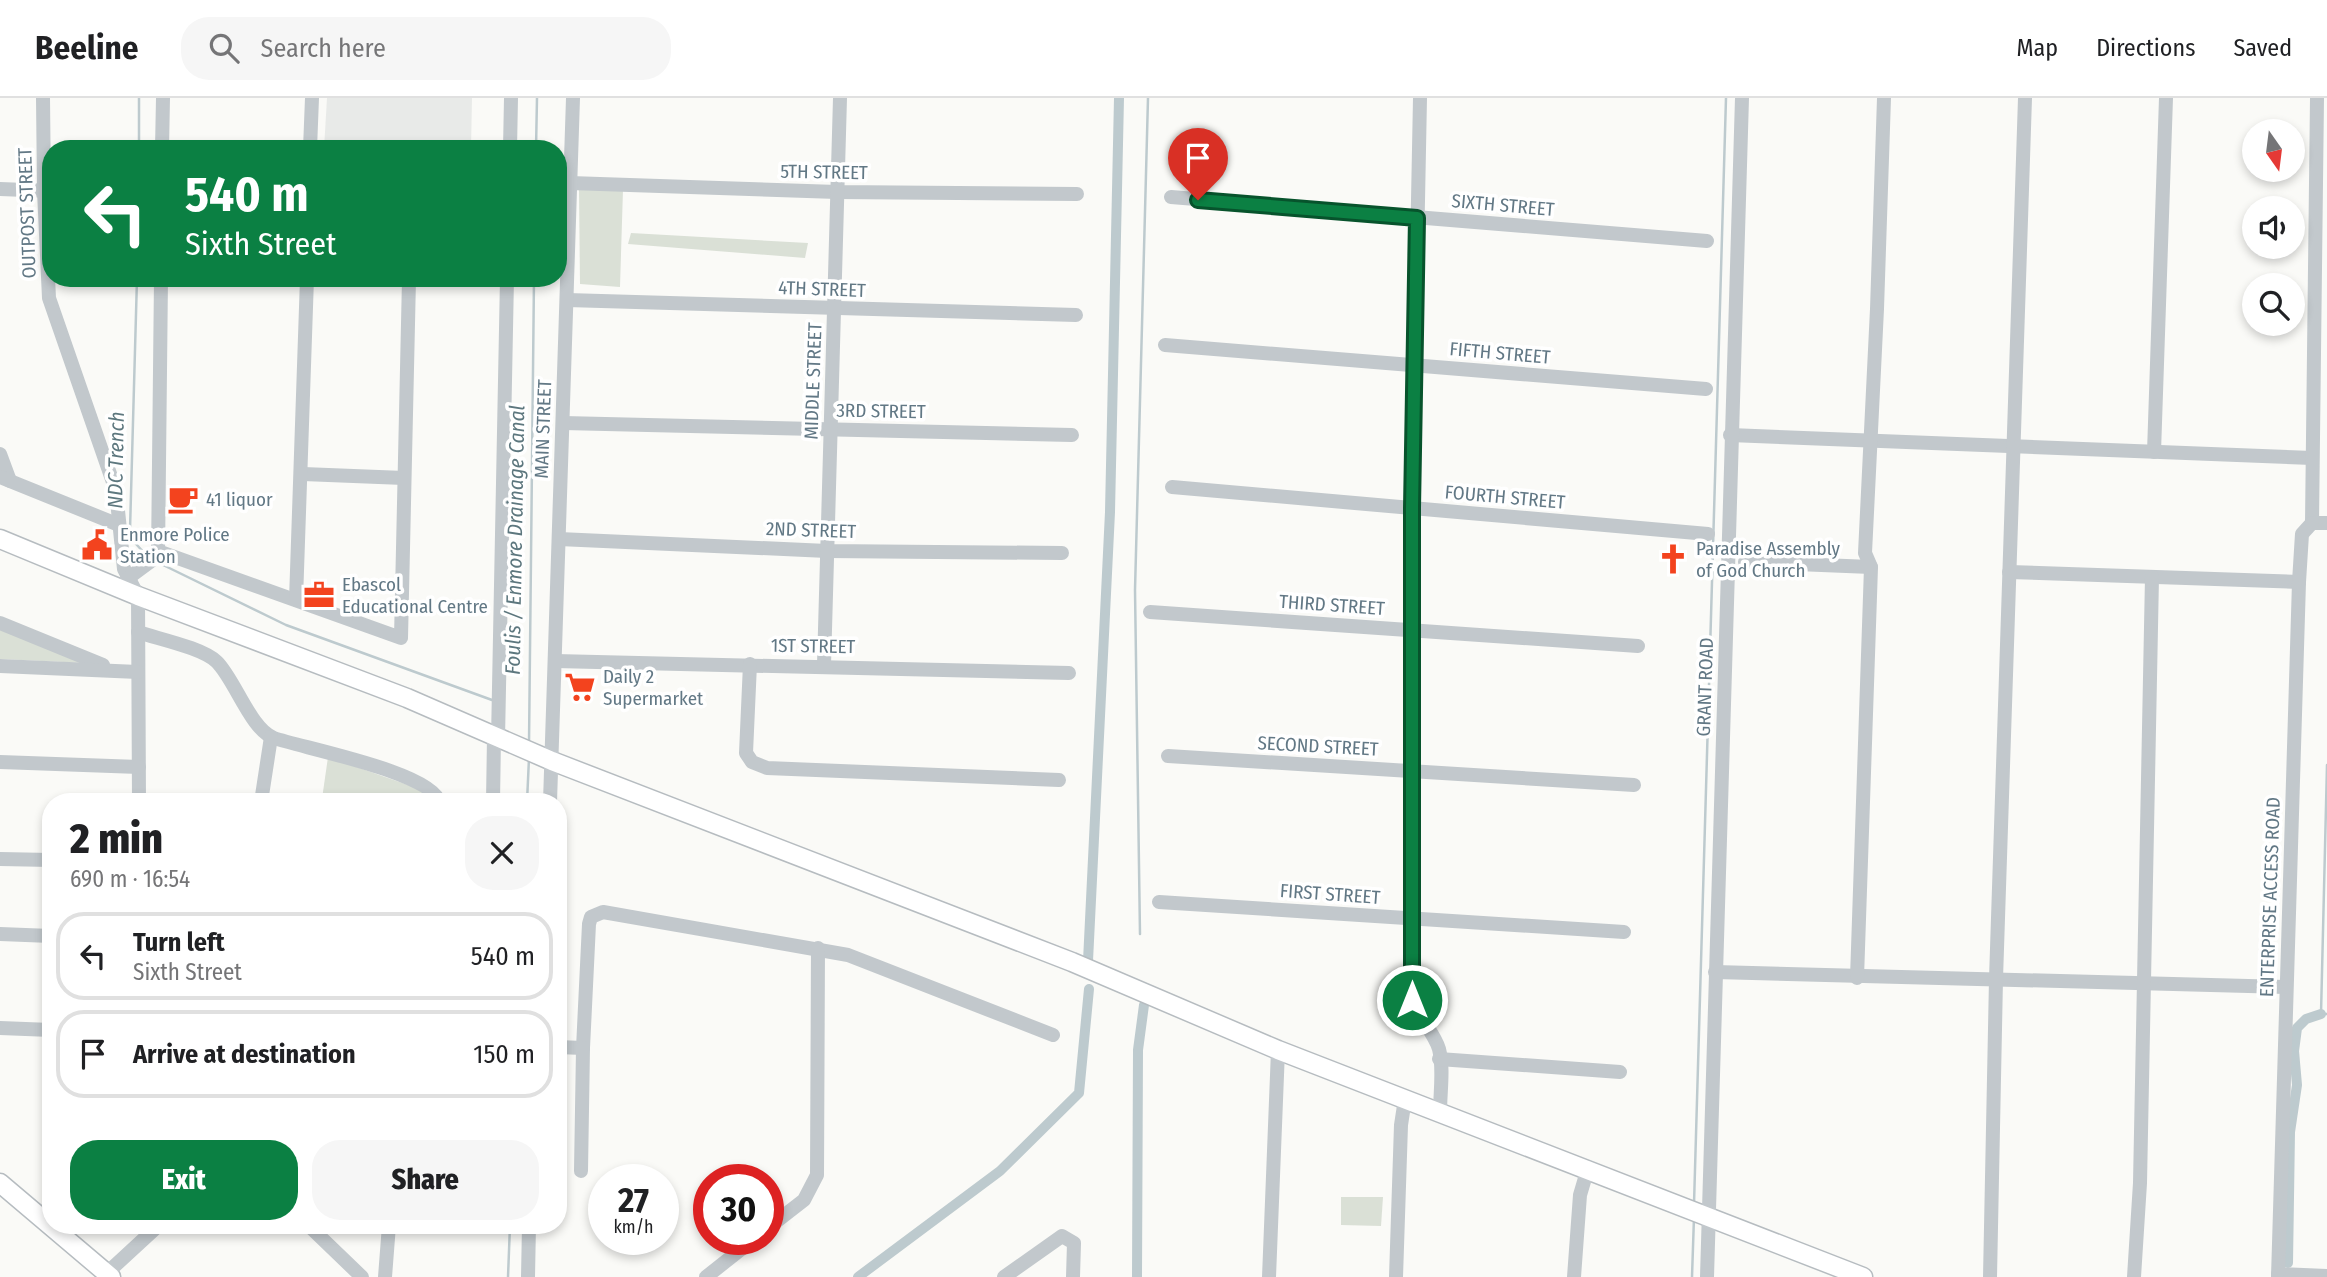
<!DOCTYPE html>
<html lang="en">
<head>
<meta charset="utf-8">
<style>
	:root { --surface:#fff; --page:#f6f6f6; --text:#202124; --muted:#757577; --line:#e0e0e0; --accent:#0b8043 }
	body { margin:0; font-family:"Fira Sans Condensed",sans-serif; background:var(--page); color:var(--text); height:100vh; display:flex; flex-direction:column; font-size:26px; white-space:nowrap }
	* { box-sizing:border-box; margin:0 }
	p { font-size:23px; color:var(--muted) }
	.icon { flex:none; width:38px; height:38px; fill:none; stroke:currentColor; stroke-width:2; stroke-linecap:round; stroke-linejoin:round }
	.map { position:relative; flex:1; overflow:hidden }
	.panel { position:absolute; left:42px; top:695px; width:525px; height:441px; display:flex; flex-direction:column; background:var(--surface); border-radius:28px; box-shadow:0 4px 10px #0003 }
	.panel>* { flex:none }
	.top-card { position:absolute; left:42px; top:42px; width:525px; height:147px; border-radius:28px; box-shadow:0 4px 10px #0003; background:#0b8043; color:#fff; overflow:hidden }
	.needle { width:46px; rotate:166deg }
	.tools { position:absolute; left:2242px; top:21px; display:grid; gap:14px }
	.tools a { display:grid; place-items:center; width:63px; height:63px; border-radius:50%; background:var(--surface); box-shadow:0 4px 10px #0003; font-size:35px }
	.speed { position:absolute; left:588px; top:1066px; display:flex; gap:14px; font-size:35px; font-weight:700; text-align:center }
	.speed>* { display:grid; place-content:center; width:91px; height:91px; border-radius:50%; background:var(--surface); box-shadow:0 4px 10px #0003; line-height:1 }
	.speed small { font-size:18px; font-weight:400 }
	.speed .limit { border:10px solid #d22; background:#fff; color:#111 }
	.pin { position:absolute; display:grid; place-items:center; width:60px; height:60px; color:#fff; margin:-72px -30px; border-radius:50% 50% 50% 0; rotate:-45deg; box-shadow:0 0 7px #0007 }
	.pin .icon { rotate:45deg }
	.me { position:absolute; width:77px; margin:-38px; rotate:0deg; stroke-linejoin:round; filter:drop-shadow(0 0 5px #0008) }
	.turn { display:flex; align-items:center; gap:24px; height:147px; padding:0 28px; font-size:32px }
	.turn .icon { width:91px; height:91px; stroke-width:2.5 }
	.turn b { display:block; font-size:49px; line-height:60px }
	.round { display:grid; place-items:center; flex:none; width:74px; height:74px; border-radius:28px; background:var(--page) }
	.head { display:flex; align-items:center; justify-content:space-between; height:119px; padding:0 28px }
	h1 { font-size:42px; font-weight:800; line-height:52px }
	.primary-button { display:flex; gap:14px; margin-top:auto; padding:14px 28px }
	.primary-button a { flex:1; height:80px; border-radius:28px; background:var(--accent); color:#fff; font-size:28px; font-weight:800; line-height:80px; text-align:center }
	.primary-button a+a { background:var(--page); color:var(--text) }
	ul { padding:0; list-style:none }
	li { display:flex; align-items:center; gap:21px; height:88px; margin:0 14px 10px; padding:0 14px; border:4px solid var(--line); border-radius:28px }
	li div { flex:1 }
	li b { display:block; font-size:26px }
	li em { font-style:normal }
	header { display:flex; align-items:center; gap:42px; box-sizing:border-box; height:98px; padding:0 35px; background:var(--surface); border-bottom:2px solid var(--line) }
	header strong { font-size:33px }
	nav { display:flex; gap:38px; margin-inline-start:auto; font-size:24px }
	.search { width:490px; height:63px; background:var(--page); display:flex; align-items:center; gap:18px; box-sizing:border-box; padding:0 24px; border-radius:28px; color:var(--muted); font-size:26px }
	.map>svg:first-child { display:block }
	.built { fill:#e8eae8 }
	.green { fill:#dae0d6 }
	.lines { fill:none; stroke-linecap:round; stroke-linejoin:round }
	.stream { stroke:#bdcace; stroke-width:2.5 }
	.canal { stroke:#bdcace; stroke-width:10 }
	.major-casing { stroke:#b6bcc0; stroke-width:21 }
	.minor { stroke:#c2c8cc; stroke-width:14 }
	.major { stroke:#fff; stroke-width:18 }
	.route-casing { stroke:#07532c; stroke-width:18 }
	.route { stroke:#0b8043; stroke-width:12 }
	.labels { text-anchor:middle; dominant-baseline:central; stroke-width:7; stroke-linejoin:round; paint-order:stroke }
	.street-label { font-size:19px; fill:#627885; stroke:#fff }
	.poi-label { font-size:19px; fill:#627885; stroke:#fff; text-anchor:start }
	.water-label { font-size:21px; font-style:italic; fill:#5d777e; stroke:#fff }
</style>
</head>
<body>
<header>
<strong>Beeline</strong>
<div class="search"><svg class="icon" aria-label="search" viewBox="0 0 24 24"><circle cx="10" cy="10" r="6"/><path d="M15 15l6 6"/></svg>Search here</div>
<nav><a>Map</a><a>Directions</a><a>Saved</a></nav>
</header>
<div class="map">
<svg width="2327" height="1179" viewBox="0 0 2327 1179">
	<rect width="100%" height="100%" fill="#fafaf7"/>
	<!-- built -->
	<polygon class="built" points="327,0 472,0 471,51 324,51"/>
	<!-- green -->
	<g class="green">
		<polygon points="579,90 623,91 620,189 580,186"/>
		<polygon points="631,135 808,145 805,160 628,146"/>
		<polygon points="0,531 85,565 0,561"/>
		<polygon points="328,659 428,694 432,704 322,701"/>
		<polygon points="1341,1099 1383,1099 1381,1128 1341,1127"/>
	</g>
	<g class="lines">
		<!-- stream -->
		<g class="stream">
			<polyline points="139,51 139,0"/>
			<polyline points="536,51 537,0"/>
			<polyline points="137,180 130,432 136,446 147,458"/>
			<polyline points="159,465 286,527 492,602"/>
			<polyline points="529,646 534,180"/>
			<polyline points="2327,667 2321,916 2327,916"/>
			<polyline points="527,704 529,660"/>
			<polyline points="1140,836 1135,492 1148,0"/>
			<polyline points="1694,1106 1726,0"/>
			<polyline points="508,1179 510,1127"/>
			<polyline points="1692,1179 1694,1119"/>
		</g>
		<!-- canal -->
		<g class="canal">
			<polyline points="1088,863 1110,414 1119,0"/>
			<polyline points="2288,1165 2290,1034 2297,987 2294,953 2297,930 2306,921 2321,916"/>
			<polyline points="858,1179 1000,1073 1079,995 1089,891"/>
			<polyline points="1137,1179 1138,952 1144,907"/>
		</g>
		<!-- major casing -->
		<g class="major-casing">
			<g id="major">
				<polyline points="0,441 138,498 407,600 552,663 1072,864 1278,952 1863,1179"/>
				<polyline points="0,1085 111,1179"/>
			</g>
		</g>
		<!-- minor -->
		<g class="minor">
			<polyline points="43,0 44,93 49,200 116,393 124,471 138,498 139,704"/>
			<path d="M1420,0L1412,410V902C1419,921 1434,934 1439,951C1444,970 1440,995 1440,1014"/>
			<polyline points="162,51 163,0"/>
			<polyline points="310,51 312,0"/>
			<polyline points="510,51 511,0"/>
			<polyline points="570,85 837,94 1077,96"/>
			<polyline points="0,91 51,93"/>
			<polyline points="1171,99 1707,143"/>
			<polyline points="567,202 1076,217"/>
			<polyline points="1165,247 1706,291"/>
			<polyline points="563,325 1072,337"/>
			<polyline points="1730,337 2312,360"/>
			<polyline points="2154,354 2166,0"/>
			<polyline points="0,356 10,383"/>
			<polyline points="303,376 404,380"/>
			<polyline points="0,379 119,427"/>
			<polyline points="1172,389 1708,436"/>
			<polyline points="2312,425 2317,0"/>
			<polyline points="2312,425 2327,425"/>
			<polyline points="559,441 827,453 1062,455"/>
			<polyline points="158,453 401,540 409,181"/>
			<polyline points="1745,464 1871,469"/>
			<polyline points="2009,474 2299,484"/>
			<polyline points="127,481 158,458 161,180"/>
			<polyline points="296,502 307,180"/>
			<polyline points="1150,514 1638,548"/>
			<polyline points="0,525 103,567"/>
			<path d="M138,534C159,541 203,550 217,564C235,582 251,632 274,640C303,650 434,675 439,704"/>
			<polyline points="555,563 1069,575"/>
			<polyline points="750,566 746,655 752,664 767,670 1059,682"/>
			<polyline points="824,567 840,0"/>
			<polyline points="0,568 138,574"/>
			<polyline points="498,641 507,180"/>
			<polyline points="1168,658 1634,687"/>
			<polyline points="0,664 139,669"/>
			<polyline points="261,704 271,639"/>
			<polyline points="493,704 494,639"/>
			<polyline points="550,704 573,0"/>
			<polyline points="0,761 51,762"/>
			<polyline points="1159,804 1624,834"/>
			<polyline points="0,836 51,838"/>
			<polyline points="1715,874 2286,889"/>
			<polyline points="1857,880 1871,469 1865,455 1877,211 1884,0"/>
			<polyline points="0,930 51,932"/>
			<polyline points="558,949 583,950 589,826 591,819 603,814 848,857 1053,937"/>
			<polyline points="1439,961 1620,974"/>
			<polyline points="581,1073 583,950"/>
			<polyline points="308,1127 362,1179"/>
			<polyline points="768,1130 804,1102 817,1077 818,850"/>
			<polyline points="107,1175 159,1127"/>
			<polyline points="2278,1176 2327,1178"/>
			<polyline points="385,1179 389,1127"/>
			<polyline points="528,1179 529,1127"/>
			<polyline points="706,1179 754,1141"/>
			<polyline points="1004,1179 1062,1138 1074,1145 1073,1179"/>
			<polyline points="1269,1179 1278,952"/>
			<polyline points="1396,1179 1401,1027 1405,1001"/>
			<polyline points="1574,1179 1580,1097 1588,1070"/>
			<polyline points="1707,1179 1742,0"/>
			<polyline points="1990,1179 1996,881 2025,0"/>
			<polyline points="2134,1179 2140,1085 2152,479"/>
			<polyline points="2278,1179 2299,484 2302,436 2312,425"/>
		</g>
		<!-- major -->
		<use href="#major" class="major"/>
	</g>
	<g class="lines">
		<!-- route casing -->
		<g class="route-casing">
			<polyline id="route" points="1198,102 1417,120 1412,410 1412,902"/>
		</g>
		<!-- route -->
		<use href="#route" class="route"/>
	</g>
	<!-- icons -->
	<defs>
		<g id="cafe-bare" transform="scale(2.415)"><path d="M-5.5-4.5H6V0H3Q3 3.5 0 3.5H-2.5Q-5.5 3.5-5.5 0ZM3-3.2v2h1.7v-2ZM-6 4.5H4V6H-6Z" fill="#f3431e" stroke="#fff" stroke-width="2.5" paint-order="stroke"/></g>
		<g id="civic-bare" transform="scale(2.415)"><path d="M-.6-6.5H3V-4.5H.6V-3L4-1V1h2V6H-6V1h2V-1L-.6-3ZM-1.2 2.5V6h2.4V2.5Z" fill="#f3431e" stroke="#fff" stroke-width="2.5" paint-order="stroke"/></g>
		<g id="church-bare" transform="scale(2.415)"><path d="M-1.2-6h2.4v3.5h3.3v2.4h-3.3V6h-2.4V-.1h-3.3v-2.4h3.3Z" fill="#f3431e" stroke="#fff" stroke-width="2.5" paint-order="stroke"/></g>
		<g id="office-bare" transform="scale(2.415)"><path d="M-6-3h4V-5.5h4V-3h4V5H-6ZM-1-4.5V-3h2v-1.5ZM-6 0V1H6V0Z" fill="#f3431e" stroke="#fff" stroke-width="2.5" paint-order="stroke"/></g>
		<g id="supermarket-bare" transform="scale(2.415)"><path d="M-6-5.5h2.5l.6 2H6L4.5 2H-2.5L-4.4-4H-6ZM-1.5 3.2a1.3 1.3 0 1 0 .1 0ZM3 3.2a1.3 1.3 0 1 0 .1 0Z" fill="#f3431e" stroke="#fff" stroke-width="2.5" paint-order="stroke"/></g>
	</defs>
	<g fill-rule="evenodd">
		<use href="#cafe-bare" x="183" y="401"/>
		<use href="#civic-bare" x="97" y="447"/>
		<use href="#church-bare" x="1673" y="461"/>
		<use href="#office-bare" x="319" y="497"/>
		<use href="#supermarket-bare" x="580" y="589"/>
	</g>
	<g class="labels">
		<!-- street labels -->
		<g class="street-label">
			<text transform="translate(824 74) rotate(1)">5TH STREET</text>
			<text transform="translate(1503 107) rotate(5)">SIXTH STREET</text>
			<text transform="translate(27 115) rotate(-92)">OUTPOST STREET</text>
			<text transform="translate(822 191) rotate(2)">4TH STREET</text>
			<text transform="translate(1500 255) rotate(5)">FIFTH STREET</text>
			<text transform="translate(813 283) rotate(-88)">MIDDLE STREET</text>
			<text transform="translate(881 313) rotate(1)">3RD STREET</text>
			<text transform="translate(543 331) rotate(-88)">MAIN STREET</text>
			<text transform="translate(1505 399) rotate(5)">FOURTH STREET</text>
			<text transform="translate(811 432) rotate(2)">2ND STREET</text>
			<text transform="translate(1332 507) rotate(4)">THIRD STREET</text>
			<text transform="translate(813 548) rotate(1)">1ST STREET</text>
			<text transform="translate(1705 589) rotate(-88)">GRANT ROAD</text>
			<text transform="translate(1318 648) rotate(3)">SECOND STREET</text>
			<text transform="translate(1330 796) rotate(4)">FIRST STREET</text>
			<text transform="translate(2270 799) rotate(-88)">ENTERPRISE ACCESS ROAD</text>
		</g>
		<!-- poi labels -->
		<g class="poi-label">
			<text x="206" y="401">41 liquor</text>
			<text x="120" y="436">Enmore Police<tspan x="120" dy="22">Station</tspan></text>
			<text x="1696" y="450">Paradise Assembly<tspan x="1696" dy="22">of God Church</tspan></text>
			<text x="342" y="486">Ebascol<tspan x="342" dy="22">Educational Centre</tspan></text>
			<text x="603" y="578">Daily 2<tspan x="603" dy="22">Supermarket</tspan></text>
		</g>
		<!-- water labels -->
		<g class="water-label">
			<text transform="translate(116 362) rotate(-89)">NDC Trench</text>
			<text transform="translate(515 442) rotate(-89)">Foulis / Enmore Drainage Canal</text>
		</g>
	</g>
</svg>
<div class="tools">
<a><svg class="needle" viewBox="-14 -14 28 28"><path d="M0-13l5 13h-10z" fill="#e53935"/><path d="M0 13l5-13h-10z" fill="#757577"/></svg></a>
<a><svg class="icon" aria-label="sound" viewBox="0 0 24 24"><path d="M4 9h4l5-4v14l-5-4H4zM17 9q2 3 0 6"/></svg></a>
<a><svg class="icon" aria-label="search" viewBox="0 0 24 24"><circle cx="10" cy="10" r="6"/><path d="M15 15l6 6"/></svg></a>
</div>
<div class="speed"><div>27<small>km/h</small></div><div class="limit">30</div></div>
<div class="pin" style="left:1198px;top:102px;background:#d93025"><svg class="icon" aria-label="arrive" viewBox="0 0 24 24"><path d="M6 21V4h12l-3 4 3 4H6"/></svg></div>
<svg class="me" style="left:1412px;top:902px" viewBox="-20 -20 40 40"><circle r="17" fill="#0b8043" stroke="#fff" stroke-width="3"/><path d="M0-11L8 9 0 5-8 9z" fill="#fff"/></svg>
<div class="top-card">
<div class="turn"><svg class="icon" aria-label="left" viewBox="0 0 24 24"><path d="M17 20v-9H6M10 6l-5 5 5 5"/></svg><div><b>540 m</b>Sixth Street</div></div>
</div>
<section class="panel">
<div class="head"><div><h1>2 min</h1><p>690 m · 16:54</p></div><a class="round"><svg class="icon" aria-label="close" viewBox="0 0 24 24"><path d="M6 6l12 12M18 6L6 18"/></svg></a></div>
<ul>
<li><svg class="icon" aria-label="left" viewBox="0 0 24 24"><path d="M17 20v-9H6M10 6l-5 5 5 5"/></svg><div><b>Turn left</b><p>Sixth Street</p></div><em>540 m</em></li>
<li><svg class="icon" aria-label="arrive" viewBox="0 0 24 24"><path d="M6 21V4h12l-3 4 3 4H6"/></svg><div><b>Arrive at destination</b></div><em>150 m</em></li>
</ul>
<div class="primary-button"><a>Exit</a><a>Share</a></div>
</section>
</div>
</body>
</html>
